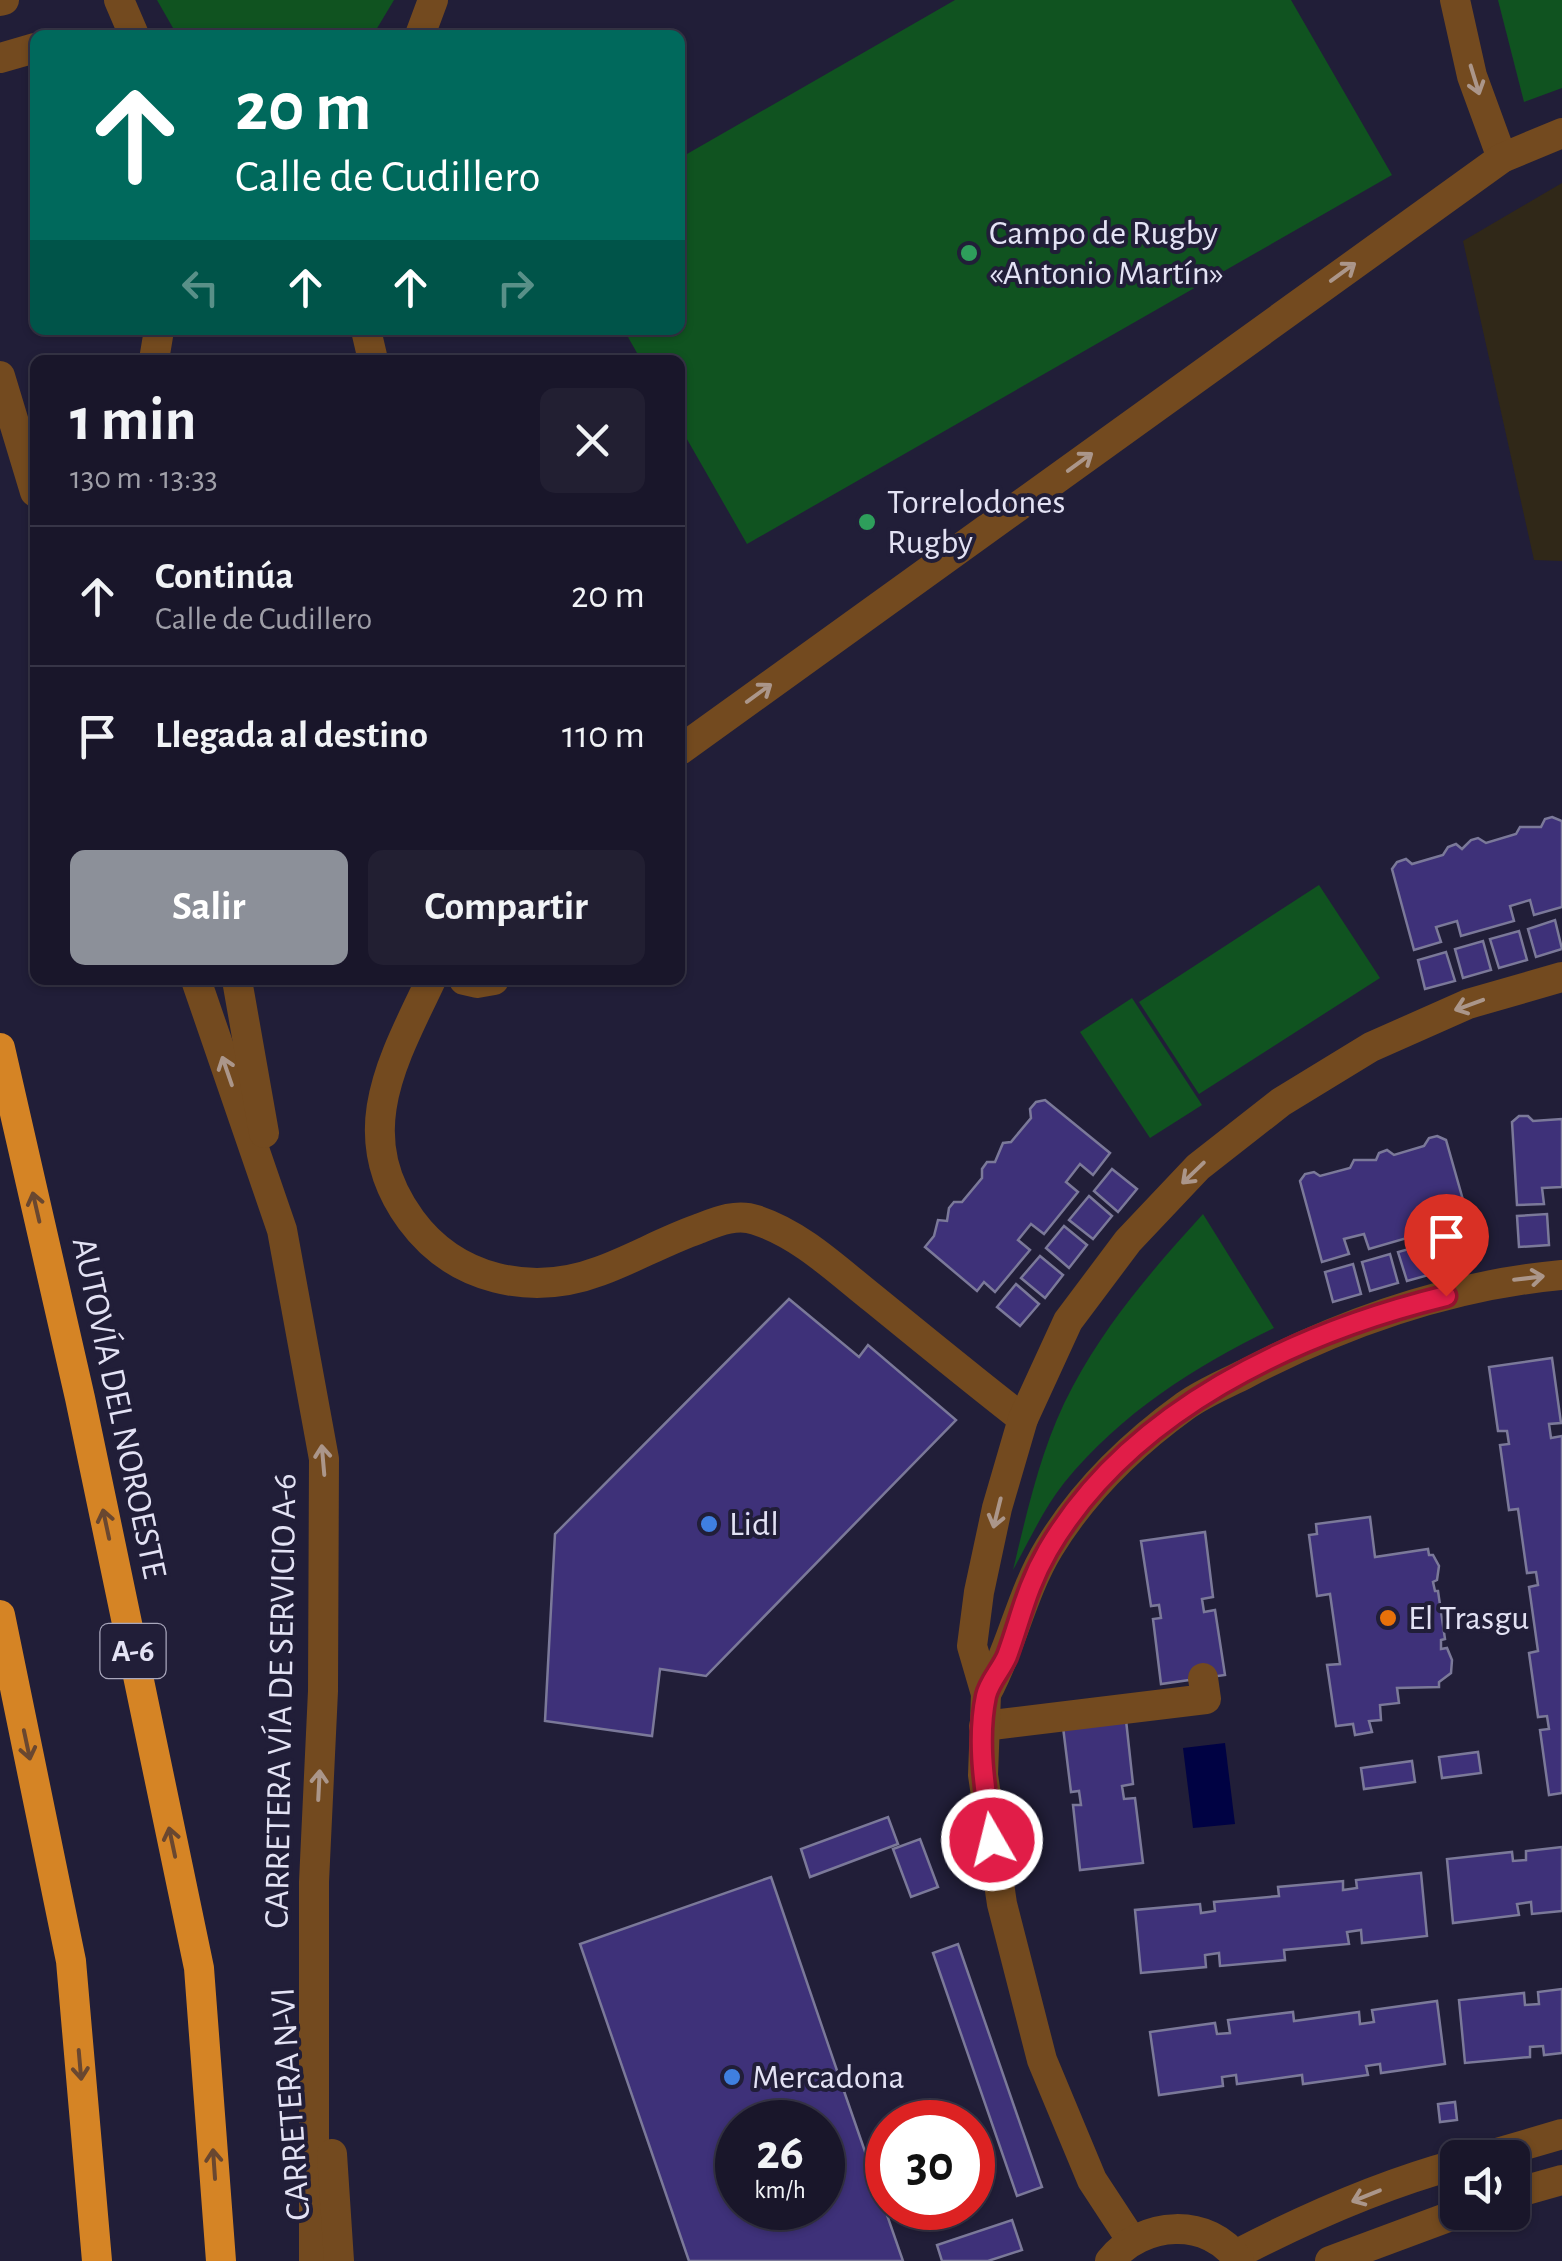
<!DOCTYPE html>
<html lang="es">
<head>
<meta charset="utf-8">
<style>
	:root { --surface:#19162a; --page:#221f32; --text:#f1f3f6; --muted:#9f9fa8; --line:#373547; --accent:#8c9099 }
	body { margin:0; font-family:"Alegreya Sans",sans-serif; background:var(--page); color:var(--text); height:100vh; display:flex; flex-direction:column; font-size:38px; white-space:nowrap }
	* { box-sizing:border-box; margin:0 }
	p { font-size:32px; color:var(--muted) }
	.icon { flex:none; width:55px; height:55px; fill:none; stroke:currentColor; stroke-width:2; stroke-linecap:round; stroke-linejoin:round }
	.map { position:relative; flex:1; overflow:hidden }
	.panel { position:absolute; left:30px; top:355px; width:655px; height:630px; display:flex; flex-direction:column; background:var(--surface); border-radius:15px; box-shadow:0 2px 8px #0004,0 0 0 2px var(--line) }
	.panel>* { flex:none }
	.guide { position:absolute; left:30px; top:30px; width:655px; height:305px; border-radius:15px; box-shadow:0 2px 8px #0004,0 0 0 2px var(--line); background:#00695c; color:#fff; overflow:hidden }
	.buttons { position:absolute; left:1440px; top:2140px; display:grid; gap:20px }
	.buttons a { display:grid; place-items:center; width:90px; height:90px; border-radius:15px; background:var(--surface); box-shadow:0 2px 8px #0004,0 0 0 2px var(--line); font-size:50px }
	.speed { position:absolute; left:715px; top:2100px; display:flex; gap:20px; font-size:50px; font-weight:700; text-align:center }
	.speed>* { display:grid; place-content:center; width:130px; height:130px; border-radius:50%; background:var(--surface); box-shadow:0 2px 8px #0004,0 0 0 2px var(--line); line-height:1 }
	.speed small { font-size:25px; font-weight:400 }
	.speed .limit { border:15px solid #d22; background:#fff; color:#111 }
	.pin { position:absolute; display:grid; place-items:center; width:85px; height:85px; color:#fff; margin:-102px -42px; border-radius:50% 50% 50% 0; rotate:-45deg; box-shadow:0 0 10px #0007 }
	.pin .icon { rotate:45deg }
	.me { position:absolute; width:110px; margin:-55px; rotate:352deg; stroke-linejoin:round; filter:drop-shadow(0 0 8px #0008) }
	.turn { display:flex; align-items:center; gap:35px; height:210px; padding:0 40px; font-size:45px }
	.turn .icon { width:130px; height:130px; stroke-width:2.5 }
	.turn b { display:block; font-size:70px; line-height:85px }
	.lanes { display:flex; align-items:center; height:95px; padding:0 40px; background:#0003; justify-content:center; gap:50px; direction:ltr }
	.lanes .off { opacity:.35 }
	.round { display:grid; place-items:center; flex:none; width:105px; height:105px; border-radius:15px; background:var(--page) }
	.head { display:flex; align-items:center; justify-content:space-between; height:170px; padding:0 40px }
	h1 { font-size:60px; font-weight:600; line-height:75px }
	.cta { display:flex; gap:20px; margin-top:auto; padding:20px 40px }
	.cta a { flex:1; height:115px; border-radius:15px; background:var(--accent); color:#fff; font-size:40px; font-weight:600; line-height:115px; text-align:center }
	.cta a+a { background:var(--page); color:var(--text) }
	ul { padding:0; list-style:none }
	li { display:flex; align-items:center; gap:30px; height:140px; padding:0 40px; border-top:2px solid var(--line) }
	li div { flex:1 }
	li b { display:block; font-size:38px }
	li em { font-style:normal }
	.map>svg:first-child { display:block }
	.education { fill:#302818 }
	.green { fill:#105320 }
	.water { fill:#000243 }
	.building { fill:#3e3179; stroke:#7b7999; stroke-width:2.5; fill-rule:evenodd }
	.lines { fill:none; stroke-linecap:round; stroke-linejoin:round }
	.minor { stroke:#734a1f; stroke-width:30 }
	.highway { stroke:#d58425; stroke-width:30 }
	.oneway { stroke:#ab968a }
	.oneway2 { stroke:#694730 }
	.route-casing { stroke:#92132f; stroke-width:25 }
	.route { stroke:#e11d48; stroke-width:18 }
	.leisure-dot { fill:#2e9e5b; stroke:#211e38; stroke-width:4 }
	.shop-dot { fill:#3f7fe0; stroke:#211e38; stroke-width:4 }
	.food-dot { fill:#e8710a; stroke:#211e38; stroke-width:4 }
	.labels { text-anchor:middle; dominant-baseline:central; stroke-width:8; stroke-linejoin:round; paint-order:stroke }
	.shield { fill:#211e38; stroke:#a9a7bc; stroke-width:2.5 }
	.shield-label { font-size:32px; font-weight:bold; fill:#e3e2f4 }
	.poi-label { font-size:35px; fill:#e3e2f4; stroke:#211e38; text-anchor:start }
	.street-label { font-size:35px; fill:#e3e2f4; stroke:#211e38 }
</style>
</head>
<body>
<div class="map">
<svg width="1562" height="2261" viewBox="0 0 1562 2261">
	<rect width="100%" height="100%" fill="#211e38"/>
	<!-- education -->
	<polygon class="education" points="1562,183 1562,561 1534,560 1463,241"/>
	<!-- green -->
	<g class="green">
		<polygon points="157,0 394,0 373,35 177,35"/>
		<polygon points="955,0 1291,0 1392,175 747,544 680,427 680,360 641,360 624,330 680,330 680,158"/>
		<polygon points="1498,0 1562,0 1562,88 1524,102"/>
		<polygon points="1319,885 1380,978 1199,1094 1139,1002"/>
		<polygon points="1132,998 1202,1105 1150,1138 1080,1032"/>
		<path d="M1203,1214L1274,1328C1194,1367 1122,1412 1064,1483C1044,1508 1029,1541 1013,1570C1028,1508 1042,1443 1073,1386C1107,1322 1154,1268 1203,1214Z"/>
	</g>
	<!-- water -->
	<polygon class="water" points="1225,1743 1235,1824 1193,1828 1183,1748"/>
	<!-- building -->
	<g class="building">
		<polygon points="1552,817 1562,821 1562,907 1534,915 1530,900 1510,906 1514,921 1461,936 1457,921 1436,927 1441,942 1414,950 1392,869 1397,862 1406,859 1412,864 1443,855 1448,847 1456,844 1462,849 1471,840 1478,838 1486,843 1516,834 1520,827 1541,827 1545,819"/>
		<polygon points="1555,920 1562,949 1536,957 1528,929"/>
		<polygon points="1519,931 1527,960 1499,968 1490,939"/>
		<polygon points="1483,941 1491,970 1463,978 1455,949"/>
		<polygon points="1446,952 1455,981 1425,989 1418,960"/>
		<polygon points="1045,1100 1110,1153 1093,1175 1080,1164 1066,1182 1078,1192 1044,1234 1031,1224 1018,1240 1030,1250 995,1292 984,1282 977,1291 925,1247 934,1236 938,1220 947,1221 949,1208 954,1202 962,1202 982,1178 982,1169 987,1162 995,1162 1003,1143 1011,1142 1031,1118 1030,1109 1036,1102"/>
		<polygon points="1519,1116 1528,1116 1533,1121 1562,1119 1562,1187 1542,1188 1544,1204 1517,1205 1512,1122"/>
		<polygon points="1437,1136 1446,1140 1469,1221 1443,1228 1439,1212 1416,1218 1421,1234 1369,1249 1364,1234 1344,1239 1349,1254 1322,1262 1300,1181 1305,1174 1314,1172 1320,1176 1350,1168 1354,1160 1376,1160 1379,1153 1387,1150 1394,1155 1424,1146 1429,1138"/>
		<polygon points="1112,1169 1137,1189 1118,1212 1094,1191"/>
		<polygon points="1089,1196 1112,1216 1093,1239 1069,1220"/>
		<polygon points="1547,1214 1549,1245 1519,1247 1517,1216"/>
		<polygon points="1064,1226 1087,1245 1069,1268 1046,1248"/>
		<polygon points="1462,1234 1471,1265 1443,1273 1434,1241"/>
		<polygon points="1427,1244 1436,1273 1407,1281 1398,1252"/>
		<polygon points="1390,1254 1398,1283 1370,1291 1362,1262"/>
		<polygon points="1040,1256 1063,1275 1045,1298 1021,1278"/>
		<polygon points="1353,1264 1361,1294 1333,1302 1325,1272"/>
		<polygon points="1016,1284 1039,1304 1020,1326 997,1307"/>
		<polygon points="789,1299 859,1357 868,1345 956,1420 706,1676 660,1669 652,1736 545,1721 555,1534"/>
		<polygon points="1552,1358 1561,1423 1549,1424 1551,1438 1562,1436 1562,1793 1549,1795 1540,1730 1549,1729 1547,1716 1538,1717 1529,1653 1538,1651 1529,1587 1538,1585 1536,1572 1527,1573 1518,1509 1509,1510 1500,1445 1509,1444 1507,1431 1498,1431 1489,1367"/>
		<polygon points="1370,1517 1375,1557 1428,1549 1429,1555 1433,1555 1439,1566 1437,1580 1433,1582 1435,1591 1438,1591 1445,1639 1441,1640 1441,1649 1447,1648 1452,1660 1451,1673 1439,1682 1439,1687 1397,1688 1399,1703 1380,1705 1381,1720 1369,1721 1372,1732 1355,1735 1353,1724 1336,1726 1327,1665 1340,1664 1330,1594 1317,1596 1309,1535 1317,1534 1316,1524"/>
		<polygon points="1205,1532 1213,1597 1202,1599 1204,1612 1215,1610 1225,1675 1161,1684 1153,1619 1161,1618 1159,1605 1151,1606 1141,1541"/>
		<polygon points="1126,1720 1133,1784 1122,1786 1124,1799 1135,1798 1143,1863 1080,1870 1073,1805 1081,1805 1079,1791 1071,1792 1063,1727"/>
		<polygon points="1478,1752 1481,1773 1442,1778 1439,1757"/>
		<polygon points="1412,1761 1415,1782 1364,1789 1361,1768"/>
		<polygon points="888,1817 898,1844 810,1877 801,1849"/>
		<polygon points="920,1839 938,1887 911,1897 893,1849"/>
		<polygon points="1562,1847 1562,1911 1532,1914 1531,1902 1517,1904 1519,1915 1453,1923 1447,1859 1512,1852 1513,1861 1526,1860 1526,1851"/>
		<polygon points="1421,1873 1427,1936 1362,1943 1361,1930 1347,1932 1349,1944 1284,1950 1285,1960 1220,1966 1219,1953 1205,1955 1206,1967 1141,1973 1135,1910 1200,1904 1201,1913 1215,1911 1214,1902 1279,1896 1278,1887 1343,1881 1343,1890 1357,1888 1356,1880"/>
		<path d="M771,1877L845,2094L903,2261H689L580,1944ZM738,2122H822V2208H738Z"/>
		<polygon points="958,1944 1042,2187 1017,2196 933,1953"/>
		<polygon points="1562,1989 1562,2053 1544,2055 1543,2046 1530,2047 1530,2057 1465,2063 1459,2000 1524,1993 1525,2005 1539,2004 1538,1992"/>
		<polygon points="1437,2001 1445,2064 1381,2073 1380,2064 1366,2066 1368,2075 1303,2084 1302,2075 1237,2084 1236,2075 1222,2077 1223,2086 1159,2095 1150,2032 1215,2023 1217,2034 1230,2033 1228,2020 1293,2012 1294,2021 1359,2012 1360,2024 1374,2022 1372,2010"/>
		<polygon points="1455,2102 1457,2120 1440,2122 1438,2104"/>
		<polygon points="1012,2220 1022,2250 988,2261 942,2261 937,2245"/>
	</g>
	<g class="lines">
		<!-- minor -->
		<g class="minor">
			<polyline points="119,0 134,35"/>
			<polyline points="1455,0 1472,76 1502,158"/>
			<polyline points="0,1 4,0"/>
			<polyline points="420,35 433,0"/>
			<polyline points="0,58 35,48"/>
			<polyline points="366,330 373,360"/>
			<polyline points="154,360 159,330"/>
			<polyline points="0,376 35,492"/>
			<polyline points="680,750 1502,158 1562,133"/>
			<polyline points="196,980 282,1230 324,1459 323,1691 314,1882 314,2261"/>
			<polyline points="237,980 264,1133"/>
			<path d="M431,980C392,1062 349,1135 411,1220C455,1280 531,1297 600,1271C633,1259 664,1241 698,1229C716,1222 736,1213 756,1220C802,1235 838,1271 875,1300C924,1340 973,1380 1023,1419"/>
			<polyline points="464,980 477,983 494,980"/>
			<path d="M986,1694C1012,1647 1021,1594 1049,1548C1083,1492 1131,1445 1185,1406C1203,1393 1225,1384 1245,1374C1343,1323 1451,1285 1562,1275"/>
			<polyline points="984,1726 1206,1699 1203,1678"/>
			<polyline points="332,2154 339,2261"/>
			<polyline points="1480,2158 1562,2134"/>
			<polyline points="1512,2194 1562,2180"/>
			<polyline points="1132,2241 1092,2180 1042,2060 1002,1904 983,1775 986,1694 972,1646 979,1592 997,1508 1023,1419 1068,1321 1128,1241 1198,1167 1281,1102 1371,1047 1468,1004 1562,977"/>
			<path d="M1235,2255C1306,2218 1380,2185 1458,2164"/>
			<path d="M1110,2261C1142,2221 1209,2216 1239,2261"/>
			<polyline points="1330,2261 1462,2212"/>
		</g>
		<!-- highway -->
		<g class="highway">
			<polyline points="0,1048 80,1398 199,1968 221,2261"/>
			<polyline points="0,1615 71,1961 97,2261"/>
		</g>
	</g>
	<!-- one-way arrows -->
	<defs><path id="oneway-shaft" d="M-6 0H5M1.5-3L5.5 0L1.5 3" fill="none" stroke-width="1.6" stroke-linecap="round" stroke-linejoin="round" transform="scale(2.5)"/></defs>
	<g class="oneway">
		<use href="#oneway-shaft" transform="translate(1475 80) rotate(73)"/>
		<use href="#oneway-shaft" transform="translate(1343 272) rotate(-36)"/>
		<use href="#oneway-shaft" transform="translate(1080 462) rotate(-36)"/>
		<use href="#oneway-shaft" transform="translate(759 693) rotate(-36)"/>
		<use href="#oneway-shaft" transform="translate(1469 1005) rotate(160)"/>
		<use href="#oneway-shaft" transform="translate(227 1071) rotate(-109)"/>
		<use href="#oneway-shaft" transform="translate(1193 1173) rotate(136)"/>
		<use href="#oneway-shaft" transform="translate(1529 1278) rotate(-7)"/>
		<use href="#oneway-shaft" transform="translate(323 1460) rotate(-95)"/>
		<use href="#oneway-shaft" transform="translate(997 1513) rotate(104)"/>
		<use href="#oneway-shaft" transform="translate(319 1785) rotate(-87)"/>
		<use href="#oneway-shaft" transform="translate(1366 2196) rotate(158)"/>
	</g>
	<g class="oneway2">
		<use href="#oneway-shaft" transform="translate(36 1207) rotate(-103)"/>
		<use href="#oneway-shaft" transform="translate(106 1524) rotate(-102)"/>
		<use href="#oneway-shaft" transform="translate(27 1745) rotate(78)"/>
		<use href="#oneway-shaft" transform="translate(172 1842) rotate(-102)"/>
		<use href="#oneway-shaft" transform="translate(80 2065) rotate(85)"/>
		<use href="#oneway-shaft" transform="translate(214 2164) rotate(-94)"/>
	</g>
	<g class="lines">
		<!-- route casing -->
		<g class="route-casing">
			<path id="route" d="M992,1840C986,1794 976,1743 986,1696C989,1682 1001,1670 1007,1656C1021,1618 1026,1588 1048,1550C1129,1411 1295,1333 1446,1296"/>
		</g>
		<!-- route -->
		<use href="#route" class="route"/>
	</g>
	<!-- markers -->
	<g class="leisure-dot">
		<circle cx="969" cy="253" r="10"/>
		<circle cx="867" cy="522" r="10"/>
	</g>
	<g class="shop-dot">
		<circle cx="709" cy="1524" r="10"/>
		<circle cx="732" cy="2077" r="10"/>
	</g>
	<circle class="food-dot" cx="1388" cy="1618" r="10"/>
	<g class="labels">
		<!-- shield labels -->
		<rect class="shield" x="100.5" y="1624" width="65" height="54" rx="8"/>
		<g class="shield-label">
			<text x="133" y="1651">A-6</text>
		</g>
		<!-- poi labels -->
		<g class="poi-label">
			<text x="989" y="233">Campo de Rugby<tspan x="989" dy="40">«Antonio Martín»</tspan></text>
			<text x="887" y="502">Torrelodones<tspan x="887" dy="40">Rugby</tspan></text>
			<text x="729" y="1524">Lidl</text>
			<text x="1408" y="1618">El Trasgu</text>
			<text x="752" y="2077">Mercadona</text>
		</g>
		<!-- street labels -->
		<g class="street-label">
			<text transform="translate(119 1408) rotate(78)">AUTOVÍA DEL NOROESTE</text>
			<text transform="translate(281 1701) rotate(-89)">CARRETERA VÍA DE SERVICIO A-6</text>
			<text transform="translate(291 2104) rotate(-94)">CARRETERA N-VI</text>
		</g>
	</g>
</svg>
<div class="buttons">
<a><svg class="icon" aria-label="sound" viewBox="0 0 24 24"><path d="M4 9h4l5-4v14l-5-4H4zM17 9q2 3 0 6"/></svg></a>
</div>
<div class="speed"><div>26<small>km/h</small></div><div class="limit">30</div></div>
<div class="pin" style="left:1446px;top:1296px;background:#d93025"><svg class="icon" aria-label="arrive" viewBox="0 0 24 24"><path d="M6 21V4h12l-3 4 3 4H6"/></svg></div>
<svg class="me" style="left:992px;top:1840px" viewBox="-20 -20 40 40"><circle r="17" fill="#e11d48" stroke="#fff" stroke-width="3"/><path d="M0-11L8 9 0 5-8 9z" fill="#fff"/></svg>
<div class="guide">
<div class="turn"><svg class="icon" aria-label="ahead" viewBox="0 0 24 24"><path d="M12 20V5M6 11l6-6 6 6"/></svg><div><b>20 m</b>Calle de Cudillero</div></div>
<div class="lanes"><svg class="icon off" aria-label="left" viewBox="0 0 24 24"><path d="M17 20v-9H6M10 6l-5 5 5 5"/></svg><svg class="icon" aria-label="ahead" viewBox="0 0 24 24"><path d="M12 20V5M6 11l6-6 6 6"/></svg><svg class="icon" aria-label="ahead" viewBox="0 0 24 24"><path d="M12 20V5M6 11l6-6 6 6"/></svg><svg class="icon off" aria-label="right" viewBox="0 0 24 24"><path d="M7 20v-9h11M14 6l5 5-5 5"/></svg></div>
</div>
<section class="panel">
<div class="head"><div><h1>1 min</h1><p>130 m · 13:33</p></div><a class="round"><svg class="icon" aria-label="close" viewBox="0 0 24 24"><path d="M6 6l12 12M18 6L6 18"/></svg></a></div>
<ul>
<li><svg class="icon" aria-label="ahead" viewBox="0 0 24 24"><path d="M12 20V5M6 11l6-6 6 6"/></svg><div><b>Continúa</b><p>Calle de Cudillero</p></div><em>20 m</em></li>
<li><svg class="icon" aria-label="arrive" viewBox="0 0 24 24"><path d="M6 21V4h12l-3 4 3 4H6"/></svg><div><b>Llegada al destino</b></div><em>110 m</em></li>
</ul>
<div class="cta"><a>Salir</a><a>Compartir</a></div>
</section>
</div>
</body>
</html>
